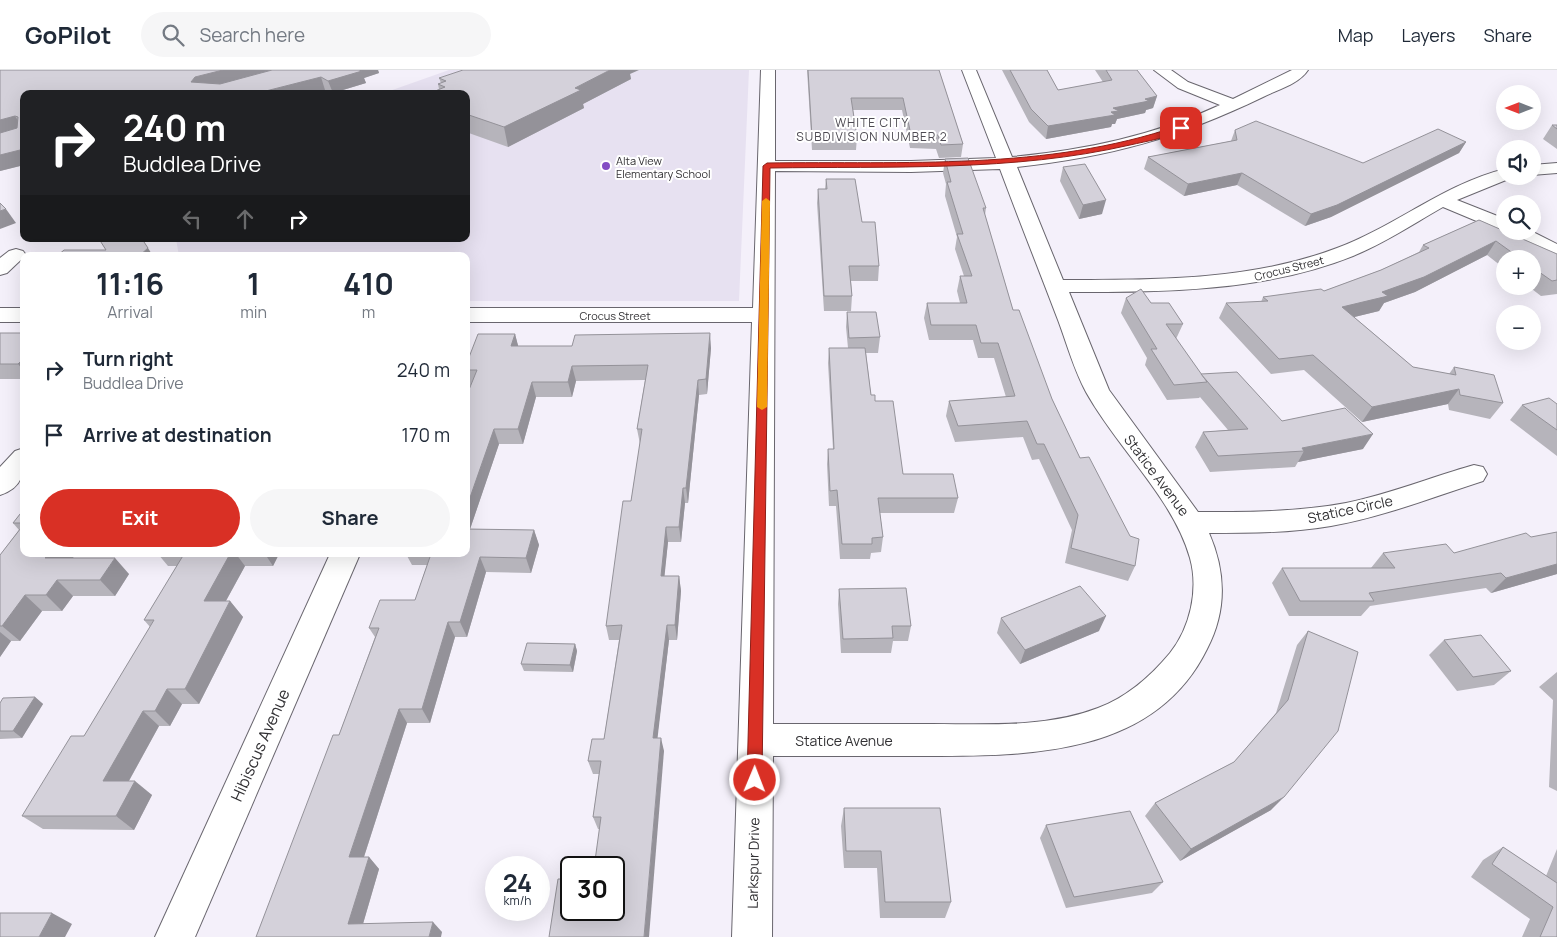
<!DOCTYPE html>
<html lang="en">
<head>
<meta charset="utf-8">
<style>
	:root { --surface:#fff; --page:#f6f6f7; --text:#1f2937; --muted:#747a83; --line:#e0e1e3; --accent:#d93025 }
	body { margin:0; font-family:Manrope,sans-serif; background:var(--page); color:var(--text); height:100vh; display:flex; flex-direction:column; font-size:19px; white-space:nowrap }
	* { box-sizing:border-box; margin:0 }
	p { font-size:16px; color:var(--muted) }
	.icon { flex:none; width:28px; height:28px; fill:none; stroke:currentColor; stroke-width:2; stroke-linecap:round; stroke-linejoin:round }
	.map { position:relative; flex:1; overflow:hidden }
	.side { position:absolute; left:20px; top:182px; width:450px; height:305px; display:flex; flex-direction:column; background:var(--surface); border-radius:10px; box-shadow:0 5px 20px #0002 }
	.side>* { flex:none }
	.guide { position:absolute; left:20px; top:20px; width:450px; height:152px; border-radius:10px; box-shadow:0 5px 20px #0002; background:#202124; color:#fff; overflow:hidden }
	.needle { width:32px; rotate:270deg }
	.controls { position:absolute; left:1496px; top:15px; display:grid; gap:10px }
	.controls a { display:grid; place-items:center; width:45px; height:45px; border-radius:50%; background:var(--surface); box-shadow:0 5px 20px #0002; font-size:25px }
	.speed { position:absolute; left:485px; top:786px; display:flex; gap:10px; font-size:25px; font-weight:700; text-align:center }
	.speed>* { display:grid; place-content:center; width:65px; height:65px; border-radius:50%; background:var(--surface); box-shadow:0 5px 20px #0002; line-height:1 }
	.speed small { font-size:12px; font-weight:400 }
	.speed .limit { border:2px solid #111; border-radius:8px; background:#fff; color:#111 }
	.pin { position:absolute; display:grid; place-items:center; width:42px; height:42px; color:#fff; margin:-21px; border-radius:10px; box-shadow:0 2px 8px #0006 }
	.me { position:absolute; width:55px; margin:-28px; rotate:1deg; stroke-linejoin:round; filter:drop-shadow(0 0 4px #0008) }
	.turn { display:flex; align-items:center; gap:18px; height:105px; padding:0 20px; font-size:22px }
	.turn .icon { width:65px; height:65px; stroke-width:2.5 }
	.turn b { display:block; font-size:35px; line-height:42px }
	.lanes { display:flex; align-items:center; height:48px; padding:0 20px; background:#0003; justify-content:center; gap:25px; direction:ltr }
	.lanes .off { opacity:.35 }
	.eta { display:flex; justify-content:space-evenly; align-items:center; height:85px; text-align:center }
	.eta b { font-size:30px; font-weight:700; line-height:35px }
	.button { display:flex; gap:10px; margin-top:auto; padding:10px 20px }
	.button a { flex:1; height:58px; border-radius:30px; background:var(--accent); color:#fff; font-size:20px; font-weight:700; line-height:58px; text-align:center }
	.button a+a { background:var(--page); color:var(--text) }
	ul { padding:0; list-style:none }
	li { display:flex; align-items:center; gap:15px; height:65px; padding:0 20px }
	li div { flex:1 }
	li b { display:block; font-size:19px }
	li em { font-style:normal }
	header { display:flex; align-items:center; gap:30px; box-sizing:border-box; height:70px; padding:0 25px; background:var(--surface); border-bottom:1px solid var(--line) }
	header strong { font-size:24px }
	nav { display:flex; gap:28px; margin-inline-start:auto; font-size:18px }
	.search { width:350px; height:45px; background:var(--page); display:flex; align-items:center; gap:12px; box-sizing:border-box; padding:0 18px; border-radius:28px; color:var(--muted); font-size:19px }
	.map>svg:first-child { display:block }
	.built { fill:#e7e1f1 }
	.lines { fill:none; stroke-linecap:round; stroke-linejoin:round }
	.minor-casing { stroke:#69666e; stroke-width:2 }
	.minor { fill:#fff; fill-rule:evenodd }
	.wall { fill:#b6b4bb }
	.shaded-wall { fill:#949299 }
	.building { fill:#d4d1da; stroke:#949299 }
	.route { fill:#d93025; stroke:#8d1f18 }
	.slow { fill:#f59e0b }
	.poi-dot { fill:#844dc4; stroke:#fff; stroke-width:2 }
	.labels { text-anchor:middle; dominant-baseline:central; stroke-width:4; stroke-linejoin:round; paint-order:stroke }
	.far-poi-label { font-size:11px; fill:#323134; stroke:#fff; text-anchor:start }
	.far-street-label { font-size:11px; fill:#323134; stroke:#fff }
	.far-neighbourhood-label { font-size:12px; letter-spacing:1px; fill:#4d4a52; stroke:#fff }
	.street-label { font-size:14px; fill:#323134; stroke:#fff }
	.near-street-label { font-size:16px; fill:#323134; stroke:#fff }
</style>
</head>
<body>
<header>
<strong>GoPilot</strong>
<div class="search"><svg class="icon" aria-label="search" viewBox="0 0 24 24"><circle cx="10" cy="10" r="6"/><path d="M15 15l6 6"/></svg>Search here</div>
<nav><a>Map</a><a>Layers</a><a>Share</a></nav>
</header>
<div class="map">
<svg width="1557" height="867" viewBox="0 0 1557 867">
	<rect width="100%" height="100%" fill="#f4f0fa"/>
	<!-- built -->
	<polygon class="built" points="449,0 749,0 739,231 466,231 466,186 179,186 176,169 466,169 466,24 381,24"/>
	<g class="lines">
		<!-- minor casing -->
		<g class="minor-casing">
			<g id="minor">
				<path d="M761,0H775V91H911L996,88L962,0H976L1012,87C1085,80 1153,66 1220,35L1178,18L1154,0H1171L1188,12L1233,29L1292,0H1308C1299,14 1277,20 1263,27C1178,68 1110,87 1017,97L1063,210C1155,210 1250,211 1337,178C1396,156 1444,114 1505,99V106H1512L1511,108L1457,130L1505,149V161H1531L1557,174V188L1509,165L1507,161L1498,160L1443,137C1413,154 1385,173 1353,186C1263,222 1164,222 1069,222L1109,320L1198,442C1248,442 1298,442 1346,433C1390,424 1431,407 1474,395L1483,397L1487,404L1483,411C1433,427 1383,447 1331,456C1291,463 1250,463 1209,463C1226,502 1227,541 1207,579C1154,687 1027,686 924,686C874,686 823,686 773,686L772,867H732L752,252H466V238H753ZM1000,99C1019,150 1039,200 1058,250C1067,274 1074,300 1086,322C1117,378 1173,428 1190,488C1199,520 1190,558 1170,583C1150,607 1127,627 1098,638C1046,658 986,654 932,654C879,654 826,654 773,654L775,101L911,102Z"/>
				<polygon points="1557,93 1557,103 1532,105 1532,95"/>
				<polygon points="16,179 23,181 26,185 7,203 0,205 0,188 9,181"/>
				<rect x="0" y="238" width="24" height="14"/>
				<path d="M24,378C24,400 25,417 0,425V397L15,381Z"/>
				<polygon points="330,484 360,484 195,867 155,867"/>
			</g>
		</g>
		<!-- minor -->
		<use href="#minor" class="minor"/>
	</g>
	<!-- wall -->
	<g class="wall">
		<polygon points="0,0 378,0 379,3 364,8 366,13 333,23 325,20 24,24 24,95 0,101"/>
		<polygon points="807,0 939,0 963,74 961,87 939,88 936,79 910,78 902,40 853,40 857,67 856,80 812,80"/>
		<polygon points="1002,0 1047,0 1058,20 1103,12 1095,0 1137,0 1157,26 1153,38 1146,40 1145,43 1117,49 1115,54 1112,54 1111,57 1046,69 1029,52"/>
		<polygon points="630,4 631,9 583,34 584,38 508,77 466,62 466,24 439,19 438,14 441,13 439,8"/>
		<polygon points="1552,55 1557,55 1557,79 1543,69"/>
		<polygon points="1235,60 1363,93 1466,72 1459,83 1331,147 1305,156 1237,115 1184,126 1144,99 1148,87 1231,71"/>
		<polygon points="945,89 986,138 985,145 1013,240 1052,329 1080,388 1135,496 1128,511 1065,493 1072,460 1039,389 1032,390 1023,367 955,372 946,346 949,331 1006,327 994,288 978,288 973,270 929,270 924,248 927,233 960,233 957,221 960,206 964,206 955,179 957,167 945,126 946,114 943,103"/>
		<polygon points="1063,97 1102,144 1079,149 1060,111"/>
		<polygon points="826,109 862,152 879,196 878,211 851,211 852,226 851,241 824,241 817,133 818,119 825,119"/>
		<polygon points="1479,150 1557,184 1557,224 1541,226 1528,216 1532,216 1532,189 1505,189 1505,199 1487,185 1415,222 1384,233 1379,241 1354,247 1413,297 1449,304 1454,297 1503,333 1490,349 1449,340 1448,334 1362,352 1304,300 1271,304 1219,248 1226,233 1261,232 1263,227 1324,221 1381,200 1419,182 1423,175"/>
		<polygon points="1126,228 1151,233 1183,254 1176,269 1201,304 1282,351 1363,379 1298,392 1295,397 1210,402 1195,377 1203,362 1228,360 1200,327 1199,328 1167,330 1145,295 1147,288 1121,243"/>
		<polygon points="847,242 880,267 878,283 866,283 871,325 875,331 903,404 958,428 954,443 880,443 883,467 881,482 871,483 870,489 840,489 836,436 829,436 827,394 828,379 833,379 828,293 829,278 848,278 846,257"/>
		<rect x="0" y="263" width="24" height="46"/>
		<polygon points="515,264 518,276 711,278 707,324 699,325 688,433 685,433 681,472 668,472 664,506 679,506 681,521 677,570 669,570 657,668 664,681 614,840 599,759 598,759 593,747 599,704 593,704 588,691 604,669 619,570 609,570 606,556 631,431 640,374 637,359 645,310 576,311 572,327 536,327 523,374 499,374 470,459 534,460 539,475 531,503 486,502 467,567 455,567 430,653 407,653 364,787 369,787 379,799 363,854 442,862 256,867 339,665 375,567 369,558 415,530 427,495 412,495 406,484 466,484 471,315 469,315 466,307 466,295"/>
		<polygon points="1557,334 1557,386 1510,350 1522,335"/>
		<polygon points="24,439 24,484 73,488 129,504 115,526 73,526 62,541 42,541 20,571 11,571 0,587 0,485 19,460 13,453"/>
		<polygon points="1557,462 1557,504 1491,523 1486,518 1370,536 1361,546 1289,546 1272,513 1282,498 1371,498 1383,483 1454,483"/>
		<polygon points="158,484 279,484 273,496 245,496 226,531 230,531 243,547 199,634 182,634 170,656 159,656 129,711 152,725 134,760 43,759 22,746 84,666 150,557 144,550 177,496 168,496"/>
		<polygon points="839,519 911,556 908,571 893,571 891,583 841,583 838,534"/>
		<polygon points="1001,548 1099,561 1020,594 997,563"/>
		<polygon points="1308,561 1271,740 1180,791 1145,746 1155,733 1234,692 1276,643 1297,575"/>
		<polygon points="1444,570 1511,601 1494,615 1457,621 1429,585"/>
		<polygon points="575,574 577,581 573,602 524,601 521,594"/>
		<polygon points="1557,602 1557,721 1549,717 1553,630 1539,617"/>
		<polygon points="35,627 43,634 22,668 0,669 0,633"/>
		<polygon points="844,738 951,832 945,848 880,848 877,798 844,798 841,756"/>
		<polygon points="1046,755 1163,812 1152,823 1066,838 1040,768"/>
		<polygon points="1503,777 1546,806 1557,779 1557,867 1522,867 1530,849 1471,807 1483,790"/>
	</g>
	<!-- shaded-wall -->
	<g class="shaded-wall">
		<polygon points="223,0 275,0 197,24 191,12 195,7"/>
		<polygon points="356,0 378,0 379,3 364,8 366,13 333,23 328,11"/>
		<polygon points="610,0 639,0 630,4 631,9 583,34 584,38 508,77 504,57 575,18"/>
		<polygon points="321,7 325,20 308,24 254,24"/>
		<polygon points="1157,26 1153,38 1146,40 1145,43 1117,49 1115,54 1112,54 1111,57 1046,69 1048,56"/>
		<polygon points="15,46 23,58 0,65 0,50"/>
		<polygon points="1466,72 1459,83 1331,147 1305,156 1311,144"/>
		<polygon points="24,79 24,95 0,101 0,85"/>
		<polygon points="1242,103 1237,115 1184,126 1188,114"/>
		<polygon points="1106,130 1102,144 1079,149 1083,135"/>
		<polygon points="6,139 16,153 0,159 0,141"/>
		<polygon points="1496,171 1487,185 1415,222 1384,233 1379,241 1334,252 1342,237 1382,222"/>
		<polygon points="148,178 153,186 139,186"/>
		<polygon points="710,263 711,278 707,324 706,309"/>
		<polygon points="515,264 519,279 511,276"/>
		<polygon points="24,288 24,301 18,294"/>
		<polygon points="572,296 576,311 572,327 568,312"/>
		<polygon points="698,310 699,325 688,433 686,418"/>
		<polygon points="532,312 536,327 523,374 518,359"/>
		<polygon points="1459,319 1448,334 1362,352 1372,337"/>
		<polygon points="494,359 499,374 466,471 466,439"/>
		<polygon points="1373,364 1363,379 1298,392 1304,381 1302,378"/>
		<polygon points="683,418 685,433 681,472 679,457"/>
		<polygon points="666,457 668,472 663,521 661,506"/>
		<polygon points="534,460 539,475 531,503 526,488"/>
		<polygon points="49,484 76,484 61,504 45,488"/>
		<polygon points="230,484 236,484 245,496 217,547 204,531"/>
		<polygon points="265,484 279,484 273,496"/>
		<polygon points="480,487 486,502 467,567 460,552"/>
		<polygon points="115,488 129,504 115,526 100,510"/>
		<polygon points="1557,494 1557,504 1491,523 1506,508"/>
		<polygon points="679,506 681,521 677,570 675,555"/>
		<polygon points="57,510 73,526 62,541 46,525"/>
		<polygon points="25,525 42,541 20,571 2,556"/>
		<polygon points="230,531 243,547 199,634 185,619"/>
		<polygon points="1106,546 1099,561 1020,594 1025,580"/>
		<polygon points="448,552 455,567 430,653 422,639"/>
		<polygon points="667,555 669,570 656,681 653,668"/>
		<polygon points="0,562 11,571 0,587"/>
		<polygon points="575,574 577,581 573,602 570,595"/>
		<polygon points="167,619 182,634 170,656 155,641"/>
		<polygon points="35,627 43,634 22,668 13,661"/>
		<polygon points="399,639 407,653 360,799 349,787"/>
		<polygon points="143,641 159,656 121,725 103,711"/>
		<polygon points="661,668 664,681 649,867 644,867"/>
		<polygon points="135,711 152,725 134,760 116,746"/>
		<polygon points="1284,727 1271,740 1180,791 1191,779"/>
		<polygon points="369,787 379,799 360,864 348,854"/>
		<polygon points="52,843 72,854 65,867 39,867"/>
		<polygon points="433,852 442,862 441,867 429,867"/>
	</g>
	<!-- building -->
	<g class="building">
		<polygon points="0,0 223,0 195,7 191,12 220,14 272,0 359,0 362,1 328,11 321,7 254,24 24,24 24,79 0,85 0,63 17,58 18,47 15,46 0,50"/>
		<polygon points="463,0 610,0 575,18 581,20 504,57 466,44 466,24 428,24 445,17 438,14 446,11 439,8"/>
		<polygon points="808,0 939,0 963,74 941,75 938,65 911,65 903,28 851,28 857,67 812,67"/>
		<polygon points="1010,0 1047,0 1058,20 1112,10 1106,0 1137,0 1157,26 1145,29 1149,31 1113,38 1119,41 1111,42 1115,45 1048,56 1031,39"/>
		<polygon points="1256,51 1363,93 1438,59 1466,72 1337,135 1311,144 1242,103 1188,114 1148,87 1237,70 1235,60"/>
		<polygon points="1552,55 1557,55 1557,59"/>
		<polygon points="968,88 986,138 983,138 1013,240 1019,240 1052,329 1080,388 1089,387 1130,466 1139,469 1135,496 1071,478 1078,445 1044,374 1037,374 1027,351 958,356 949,331 1015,326 998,273 981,273 976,255 931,255 927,233 967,233 960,206 972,206 957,164 963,164 947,112 951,112 945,89"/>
		<polygon points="1085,94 1106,130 1083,135 1063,97"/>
		<polygon points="826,109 855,109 862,152 875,152 879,196 849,196 852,226 824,226 818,119 827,119"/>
		<polygon points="0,133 6,139 0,141"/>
		<polygon points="1479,150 1557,184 1557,210 1552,211 1532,197 1532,189 1521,189 1496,171 1424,207 1382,222 1388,226 1342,237 1413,297 1456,305 1454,297 1494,305 1503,333 1460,325 1459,319 1372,337 1313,285 1279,289 1226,233 1268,231 1263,227 1321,219 1324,221 1381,200 1429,178 1423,175"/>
		<polygon points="99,169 142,169 148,178 139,186 57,186 64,180 106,180"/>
		<polygon points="1141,219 1151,233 1169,233 1183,254 1166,254 1207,312 1174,315 1151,279 1157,279 1126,228"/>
		<polygon points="847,242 876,242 880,267 849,268"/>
		<polygon points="0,263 24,263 24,288 18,294 0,294"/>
		<polygon points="710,263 706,309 698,310 686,418 683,418 679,457 666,457 661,506 679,506 675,555 667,555 653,668 661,668 644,867 549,867 558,809 571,809 571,840 614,840 614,798 594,798 601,747 593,747 601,691 588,691 592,669 604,669 622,555 606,556 623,431 631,431 642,359 637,359 648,295 572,296 568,312 532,312 518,359 494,359 466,439 466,327 477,300 466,300 466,295 478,264 515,264 511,276 572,276 575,265"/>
		<polygon points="829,278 865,278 871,325 875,325 875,331 893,331 903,404 953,404 958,428 878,428 883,467 872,468 872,474 842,474 837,420 830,421 828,379 834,379"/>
		<polygon points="1237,302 1282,351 1345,338 1373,364 1302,378 1304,381 1218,386 1203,362 1248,359 1201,304"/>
		<polygon points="1549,328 1557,334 1557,360 1522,335"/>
		<polygon points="24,439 24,453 13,453"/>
		<polygon points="24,454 24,484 49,484 45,488 115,488 100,510 57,510 46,525 25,525 2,556 0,556 0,485"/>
		<polygon points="466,459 534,460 526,488 480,487 460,552 448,552 422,639 399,639 349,787 369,787 348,854 433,852 429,867 256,867 333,665 339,665 379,558 369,558 380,530 415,530 431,484 466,484"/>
		<polygon points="1557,462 1557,494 1506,508 1501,503 1369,523 1374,531 1300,531 1282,498 1395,498 1383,483 1446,474 1454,483 1526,463 1531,467"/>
		<polygon points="184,484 230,484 204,531 230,531 185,619 167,619 155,641 143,641 103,711 135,711 116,746 22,746 71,666 84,666 154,550 144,550"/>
		<polygon points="1080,516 1106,546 1025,580 1001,548"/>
		<polygon points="906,518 911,556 892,556 893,568 843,569 839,519"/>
		<polygon points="1308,561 1358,582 1338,661 1284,727 1191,779 1155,733 1234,692 1288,630"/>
		<polygon points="1481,565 1511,601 1473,607 1444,570"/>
		<polygon points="527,573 575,574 570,595 521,594"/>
		<polygon points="35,627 13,661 0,661 0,633 3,628"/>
		<polygon points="844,738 940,738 951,832 885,832 881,781 846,781"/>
		<polygon points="1130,741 1163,812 1074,827 1046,755"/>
		<polygon points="1503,777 1557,813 1557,867 1540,867 1553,837 1492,794"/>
		<polygon points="0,843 52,843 39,867 0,867"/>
	</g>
	<!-- route -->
	<path class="route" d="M1178,56L1184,58C1170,68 1147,71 1130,75C1013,102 890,96 770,98L762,710L760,714L755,717L750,714L747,710L763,96L767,93C904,91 1047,101 1178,56Z"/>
	<!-- slow -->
	<polygon class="slow" points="766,128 770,131 767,337 762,340 757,337 762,131"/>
	<!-- markers -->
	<circle class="poi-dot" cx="606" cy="96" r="5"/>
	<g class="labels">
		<!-- far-poi labels -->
		<g class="far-poi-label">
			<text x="616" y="90">Alta View<tspan x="616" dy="13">Elementary School</tspan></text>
		</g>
		<!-- far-street labels -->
		<g class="far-street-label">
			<text transform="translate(1289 198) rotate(-14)">Crocus Street</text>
			<text x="615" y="245">Crocus Street</text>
		</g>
		<!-- far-neighbourhood labels -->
		<g class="far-neighbourhood-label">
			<text x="872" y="52">WHITE CITY<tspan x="872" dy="14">SUBDIVISION NUMBER 2</tspan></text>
		</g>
		<!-- street labels -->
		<g class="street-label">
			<text transform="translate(1157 405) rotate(53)">Statice Avenue</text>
			<text transform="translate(1350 439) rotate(-12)">Statice Circle</text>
			<text x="844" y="670">Statice Avenue</text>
			<text transform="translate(753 793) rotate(-89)">Larkspur Drive</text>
		</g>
		<!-- near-street labels -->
		<g class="near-street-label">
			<text transform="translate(260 675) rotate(-66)">Hibiscus Avenue</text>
		</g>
	</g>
</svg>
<div class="controls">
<a><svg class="needle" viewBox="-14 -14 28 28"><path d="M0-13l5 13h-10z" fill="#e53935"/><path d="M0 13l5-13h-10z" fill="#747a83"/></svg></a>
<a><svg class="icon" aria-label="sound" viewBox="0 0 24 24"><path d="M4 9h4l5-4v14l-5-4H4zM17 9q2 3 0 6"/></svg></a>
<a><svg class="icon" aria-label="search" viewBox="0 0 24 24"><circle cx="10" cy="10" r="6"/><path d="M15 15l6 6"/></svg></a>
<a>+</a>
<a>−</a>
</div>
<div class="speed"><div>24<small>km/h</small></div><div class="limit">30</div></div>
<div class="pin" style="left:1181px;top:58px;background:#d93025"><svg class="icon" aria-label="arrive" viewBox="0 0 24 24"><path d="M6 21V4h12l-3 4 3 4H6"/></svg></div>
<svg class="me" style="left:755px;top:710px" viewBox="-20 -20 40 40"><circle r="17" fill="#d93025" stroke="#fff" stroke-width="3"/><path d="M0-11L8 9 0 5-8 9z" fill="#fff"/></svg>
<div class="guide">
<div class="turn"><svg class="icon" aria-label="right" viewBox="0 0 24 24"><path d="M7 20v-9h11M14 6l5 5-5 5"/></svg><div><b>240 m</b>Buddlea Drive</div></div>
<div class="lanes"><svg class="icon off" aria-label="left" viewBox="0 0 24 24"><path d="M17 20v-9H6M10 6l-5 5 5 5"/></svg><svg class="icon off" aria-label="ahead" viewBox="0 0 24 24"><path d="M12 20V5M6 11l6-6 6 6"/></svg><svg class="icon" aria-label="right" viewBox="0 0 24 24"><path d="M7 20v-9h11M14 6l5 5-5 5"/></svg></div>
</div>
<section class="side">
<div class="eta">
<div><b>11:16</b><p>Arrival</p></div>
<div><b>1</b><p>min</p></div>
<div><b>410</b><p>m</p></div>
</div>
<ul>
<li><svg class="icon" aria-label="right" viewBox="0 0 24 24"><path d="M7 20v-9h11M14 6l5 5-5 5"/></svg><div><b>Turn right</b><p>Buddlea Drive</p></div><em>240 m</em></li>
<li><svg class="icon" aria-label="arrive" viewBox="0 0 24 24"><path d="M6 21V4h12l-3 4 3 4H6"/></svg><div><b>Arrive at destination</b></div><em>170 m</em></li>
</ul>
<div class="button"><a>Exit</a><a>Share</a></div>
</section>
</div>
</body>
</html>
